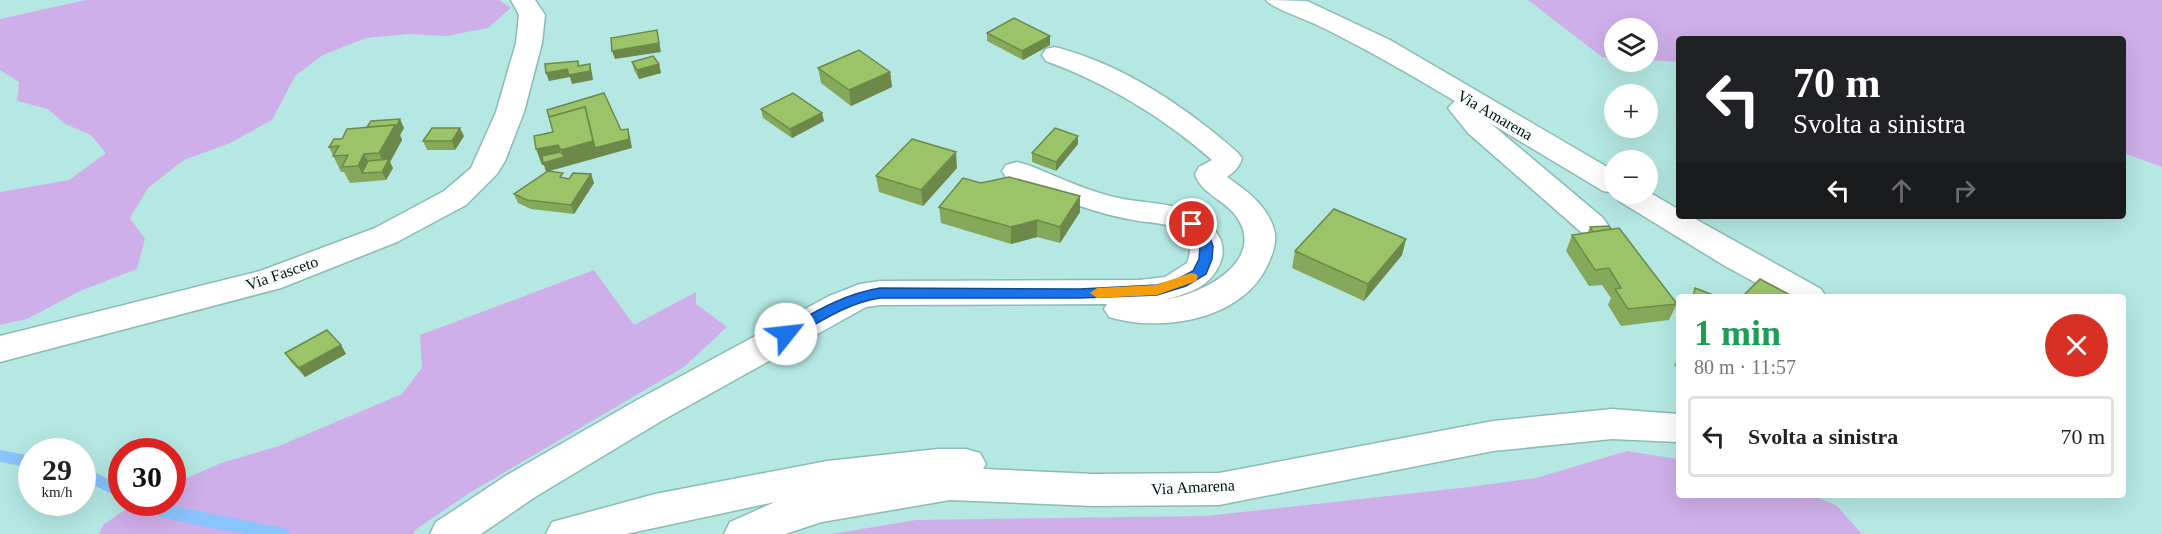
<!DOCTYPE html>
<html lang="it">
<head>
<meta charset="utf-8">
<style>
	:root { --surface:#fff; --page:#f6f6f6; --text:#222; --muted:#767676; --line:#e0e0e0 }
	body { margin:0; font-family:Georgia,serif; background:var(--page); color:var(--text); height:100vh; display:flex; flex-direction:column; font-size:22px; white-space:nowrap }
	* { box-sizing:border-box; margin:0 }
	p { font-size:20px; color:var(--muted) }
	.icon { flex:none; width:33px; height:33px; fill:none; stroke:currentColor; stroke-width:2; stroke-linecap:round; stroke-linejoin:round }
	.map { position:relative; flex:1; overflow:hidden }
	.sheet { position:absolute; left:1676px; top:294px; width:450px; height:204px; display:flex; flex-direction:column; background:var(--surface); border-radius:6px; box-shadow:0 6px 24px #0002 }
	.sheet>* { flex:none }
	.banner { position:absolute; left:1676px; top:36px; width:450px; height:183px; border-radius:6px; box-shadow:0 6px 24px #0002; background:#202124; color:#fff; overflow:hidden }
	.buttons { position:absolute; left:1604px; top:18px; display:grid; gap:12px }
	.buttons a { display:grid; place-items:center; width:54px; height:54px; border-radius:50%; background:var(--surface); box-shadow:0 6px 24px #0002; font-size:30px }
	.speed { position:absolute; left:18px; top:438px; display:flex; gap:12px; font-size:30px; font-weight:700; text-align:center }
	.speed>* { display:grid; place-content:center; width:78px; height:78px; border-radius:50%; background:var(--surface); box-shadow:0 6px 24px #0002; line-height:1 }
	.speed small { font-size:15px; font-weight:400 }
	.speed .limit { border:9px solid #d22; background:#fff; color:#111 }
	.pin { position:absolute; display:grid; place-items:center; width:51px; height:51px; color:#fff; margin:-26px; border:3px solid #fff; border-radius:50%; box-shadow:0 2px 6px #0007 }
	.me { position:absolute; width:66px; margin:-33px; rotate:61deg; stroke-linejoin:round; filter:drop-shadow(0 0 4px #0008) }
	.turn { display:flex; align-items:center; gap:21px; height:126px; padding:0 18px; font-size:27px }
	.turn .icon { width:78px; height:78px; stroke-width:2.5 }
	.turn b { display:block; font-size:42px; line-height:51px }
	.lanes { display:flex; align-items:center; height:57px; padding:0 18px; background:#0003; justify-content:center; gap:30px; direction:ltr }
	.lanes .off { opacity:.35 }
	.round { display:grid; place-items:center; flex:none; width:63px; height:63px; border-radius:32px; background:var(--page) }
	.headline { display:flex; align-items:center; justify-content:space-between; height:102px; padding:0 18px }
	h1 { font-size:36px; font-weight:700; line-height:45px; color:#1e9e55 }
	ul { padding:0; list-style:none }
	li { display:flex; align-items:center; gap:18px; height:81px; margin:0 12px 9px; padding:0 6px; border:3px solid var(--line); border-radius:6px }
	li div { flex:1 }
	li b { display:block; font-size:22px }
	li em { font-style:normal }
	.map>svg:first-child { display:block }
	.green { fill:#cfafea }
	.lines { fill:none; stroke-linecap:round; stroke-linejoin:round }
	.stream { fill:#89c4fe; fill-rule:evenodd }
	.minor-casing { stroke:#8abbb7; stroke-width:3 }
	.minor { fill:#fff; fill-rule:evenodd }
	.wall { fill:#85a95a }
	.shaded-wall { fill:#6c894a }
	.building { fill:#9bc469; stroke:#6c894a; stroke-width:1.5 }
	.route { fill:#1a73e8; stroke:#114b97; stroke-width:1.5 }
	.slow { fill:#f59e0b }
	.labels { text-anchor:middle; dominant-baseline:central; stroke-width:4.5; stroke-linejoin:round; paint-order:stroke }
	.street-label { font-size:16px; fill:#01110f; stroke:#f9fefe }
</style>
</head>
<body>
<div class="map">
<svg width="2162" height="534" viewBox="0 0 2162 534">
	<rect width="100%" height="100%" fill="#b5e8e3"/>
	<!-- green -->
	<g class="green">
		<polygon points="85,0 499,0 511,8 488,28 447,36 408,34 366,38 323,55 295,76 272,120 230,143 184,160 148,188 130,218 145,239 137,269 80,291 27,319 0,325 0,192 69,180 106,153 91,135 65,124 48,109 17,101 19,82 0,70 0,19"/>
		<polygon points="1528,0 2162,0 2162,167 2123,153 2122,39 1678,39 1678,62 1647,60 1647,28 1614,28 1614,58 1602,57"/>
		<polygon points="594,270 634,325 696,292 696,304 727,327 684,367 471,492 415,530 414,534 99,534 103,525 135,503 172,502 173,484 221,463 279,446 402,394 422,368 420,335"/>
		<polygon points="1627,451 1678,459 1678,495 1812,495 1837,506 1862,534 832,534 916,520 1206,516 1461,488 1536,478"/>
	</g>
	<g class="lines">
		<!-- stream -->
		<g class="stream">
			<polygon points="0,450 32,456 32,468 0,462"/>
			<polygon points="82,466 122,486 122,499 82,479"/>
			<path d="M132,502H153L283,528L288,530L290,534C277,534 262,534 248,534C227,531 141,518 132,502Z"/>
		</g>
		<!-- minor casing -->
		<g class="minor-casing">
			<g id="minor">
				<polygon points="511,0 535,0 545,15 542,43 524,112 505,161 497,174 466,205 397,242 281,288 0,362 0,336 260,271 375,228 444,191 471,168 496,112 516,43 519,15"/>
				<path d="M1266,0L1307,1L1390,40L1614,171V193L1603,191L1490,123L1603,218L1608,225L1603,232L1592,235L1581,232L1468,133L1448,108L1455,101C1409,74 1363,47 1315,24C1305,19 1270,7 1266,0Z"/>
				<path d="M1055,47C1122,64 1186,107 1237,152L1242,158C1239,168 1235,171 1227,177C1246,190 1265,204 1273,226C1278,239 1274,250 1269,262C1245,320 1163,333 1109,317L1104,309L1107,304L880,305L866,307L663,420L535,497L481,534H430L436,522L507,475L637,400L829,296L860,284L880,281L1139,280L1165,277L1187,263C1191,253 1192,241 1183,233C1171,223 1153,223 1139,221C1092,214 1050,195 1006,177L1002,171L1006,165L1017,162L1028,165C1056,176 1084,190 1114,197C1149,206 1197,199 1218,235C1223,243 1224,252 1221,261C1212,286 1190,293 1167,299C1202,295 1268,260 1236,216C1225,200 1201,194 1195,174L1199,167L1212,160C1163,117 1106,83 1046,61L1042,55L1046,49Z"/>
				<polygon points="1647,191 1678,209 1678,216 1690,216 1821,289 1826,297 1782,297 1725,266 1619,201 1615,194 1647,194"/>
				<polygon points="1612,409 1678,414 1678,442 1612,439 1493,451 1219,505 1093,506 950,500 822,522 785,534 724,534 730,522 775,502 626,534 546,534 552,522 655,494 827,461 938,449 966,449 980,453 986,464 983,469 1093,474 1219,473 1493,421"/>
			</g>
		</g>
		<!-- minor -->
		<use href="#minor" class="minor"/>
	</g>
	<!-- wall -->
	<g class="wall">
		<polygon points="987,33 1050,45 1023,60 987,41"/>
		<polygon points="632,62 659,64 661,73 639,79 634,70"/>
		<polygon points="818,68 890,72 892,87 851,106 821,83"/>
		<polygon points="761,109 824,121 792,138 763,118"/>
		<polygon points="404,128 400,135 402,140 390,162 393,168 386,180 350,183 344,172 341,172 329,147 342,139"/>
		<polygon points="464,136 455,150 427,150 423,141"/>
		<polygon points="1078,144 1056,171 1032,162 1032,153"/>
		<polygon points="957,168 923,206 879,192 876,176"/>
		<polygon points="591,174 594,183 574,214 531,209 518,203 514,194 565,178 569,179"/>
		<polygon points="939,207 1080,212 1060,243 1037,237 1011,244 941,223"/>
		<polygon points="1590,227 1677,304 1669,320 1621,326 1608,305 1611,298 1602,285 1589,286 1566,251 1572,235 1588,232"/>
		<polygon points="1406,239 1402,255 1364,301 1292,268 1295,251"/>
		<polygon points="341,345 346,354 305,377 291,362 285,353"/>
		<polygon points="1678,356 1678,367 1674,366"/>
	</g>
	<!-- shaded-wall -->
	<g class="shaded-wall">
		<polygon points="657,30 661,52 615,59 612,51"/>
		<polygon points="1050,36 1050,45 1023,60 1022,51"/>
		<polygon points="578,61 580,69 590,64 592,73 593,80 572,84 570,77 549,81 546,73 578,66"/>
		<polygon points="659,64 661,73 639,79 637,70"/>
		<polygon points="890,72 892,87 851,106 849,90"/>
		<polygon points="822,113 824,121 792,138 790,129"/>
		<polygon points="587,115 596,148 628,129 630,137 632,148 546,172 544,165 542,165 536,149 558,145 563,157 564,157 561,150"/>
		<polygon points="400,119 404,128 400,135 402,140 390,162 393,168 386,180 382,172 385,165 379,153 395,125"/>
		<polygon points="460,128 464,136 455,150 452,141"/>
		<polygon points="1078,136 1078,144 1056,171 1056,162"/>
		<polygon points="956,152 957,168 923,206 921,190"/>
		<polygon points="364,154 372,170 362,173 358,166"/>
		<polygon points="591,174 594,183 574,214 571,205"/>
		<polygon points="1080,196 1080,212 1060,243 1060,227"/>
		<polygon points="1037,220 1037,237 1011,244 1011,227"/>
		<polygon points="1406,239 1402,255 1364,301 1368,284"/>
		<polygon points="341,345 346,354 305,377 299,368"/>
	</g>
	<!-- building -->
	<g class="building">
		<polygon points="1014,18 1050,36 1022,51 987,33"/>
		<polygon points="657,30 659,43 612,51 611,38"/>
		<polygon points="859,50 890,72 849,90 818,68"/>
		<polygon points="653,56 659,64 637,70 632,62"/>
		<polygon points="578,61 578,66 590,64 590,71 569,75 567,69 546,73 545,64"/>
		<polygon points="604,93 621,130 628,129 629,139 595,148 585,107 549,117 547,110"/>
		<polygon points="793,93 822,113 790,129 761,109"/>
		<polygon points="585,107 593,141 561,150 558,145 536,149 534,136 553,132 549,117"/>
		<polygon points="400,119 396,127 395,125 367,127 371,121"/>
		<polygon points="395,125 379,153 364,154 358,166 342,167 348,155 333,156 339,146 329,147 334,139 342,139 347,129"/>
		<polygon points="432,128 460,128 452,141 423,141"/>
		<polygon points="1055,128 1078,136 1056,162 1032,153"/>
		<polygon points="912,139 956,152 921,190 876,176"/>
		<polygon points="561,152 564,157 543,163 542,156"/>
		<polygon points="389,159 382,172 362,173 368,161"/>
		<polygon points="548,171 563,173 560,177 569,179 573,173 591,174 571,205 527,200 514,194"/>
		<polygon points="1009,177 1080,196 1060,227 1037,220 1011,227 939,207 963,178 981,183"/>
		<polygon points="1334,209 1406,239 1368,284 1295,251"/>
		<polygon points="1609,226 1611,229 1593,232 1590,227"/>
		<polygon points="1619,228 1677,304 1628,309 1615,289 1621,288 1609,268 1595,270 1572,235"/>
		<polygon points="1760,279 1794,297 1742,297"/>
		<polygon points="1695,288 1718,297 1693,297"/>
		<polygon points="327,330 341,345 299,368 285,353"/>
	</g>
	<!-- route -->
	<path class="route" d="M1192,220L1197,221L1208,232L1213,246L1212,259L1206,274L1186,286L1157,295L1080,298H880C847,303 820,322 791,338H781L779,334L781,331C813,313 843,294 880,288L1080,289L1157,285L1176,280L1193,271L1199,259L1200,246L1197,236L1186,224Z"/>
	<!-- slow -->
	<polygon class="slow" points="1191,273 1196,274 1198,277 1196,281 1157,295 1097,298 1090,293 1097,288 1156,285"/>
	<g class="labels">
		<!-- street labels -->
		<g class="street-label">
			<text transform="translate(1495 115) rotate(30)">Via Amarena</text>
			<text transform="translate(282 273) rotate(-19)">Via Fasceto</text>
			<text transform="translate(1193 487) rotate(-3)">Via Amarena</text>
		</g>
	</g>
</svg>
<div class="buttons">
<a><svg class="icon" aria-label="layers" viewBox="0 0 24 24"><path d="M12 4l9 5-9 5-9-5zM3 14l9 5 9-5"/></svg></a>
<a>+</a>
<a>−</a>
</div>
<div class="speed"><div>29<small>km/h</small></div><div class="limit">30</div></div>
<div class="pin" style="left:1192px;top:224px;background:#d93025"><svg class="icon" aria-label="arrive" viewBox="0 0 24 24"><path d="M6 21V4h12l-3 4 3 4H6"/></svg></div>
<svg class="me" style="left:786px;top:334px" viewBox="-20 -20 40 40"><circle r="19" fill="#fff"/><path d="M0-13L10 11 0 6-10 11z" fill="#1a73e8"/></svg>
<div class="banner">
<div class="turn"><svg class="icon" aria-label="left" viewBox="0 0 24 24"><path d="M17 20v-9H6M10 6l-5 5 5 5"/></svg><div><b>70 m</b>Svolta a sinistra</div></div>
<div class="lanes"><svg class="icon" aria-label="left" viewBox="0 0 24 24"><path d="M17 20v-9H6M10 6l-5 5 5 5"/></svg><svg class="icon off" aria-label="ahead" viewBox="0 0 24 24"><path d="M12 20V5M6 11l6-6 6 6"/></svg><svg class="icon off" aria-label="right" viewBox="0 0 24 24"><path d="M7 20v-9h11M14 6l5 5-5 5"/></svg></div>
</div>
<section class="sheet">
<div class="headline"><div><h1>1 min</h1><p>80 m · 11:57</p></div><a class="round" style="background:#d93025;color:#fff"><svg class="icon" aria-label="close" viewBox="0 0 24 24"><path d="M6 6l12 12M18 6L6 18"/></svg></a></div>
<ul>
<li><svg class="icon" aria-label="left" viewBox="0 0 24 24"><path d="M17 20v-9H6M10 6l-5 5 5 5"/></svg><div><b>Svolta a sinistra</b></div><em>70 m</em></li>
</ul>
</section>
</div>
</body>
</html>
